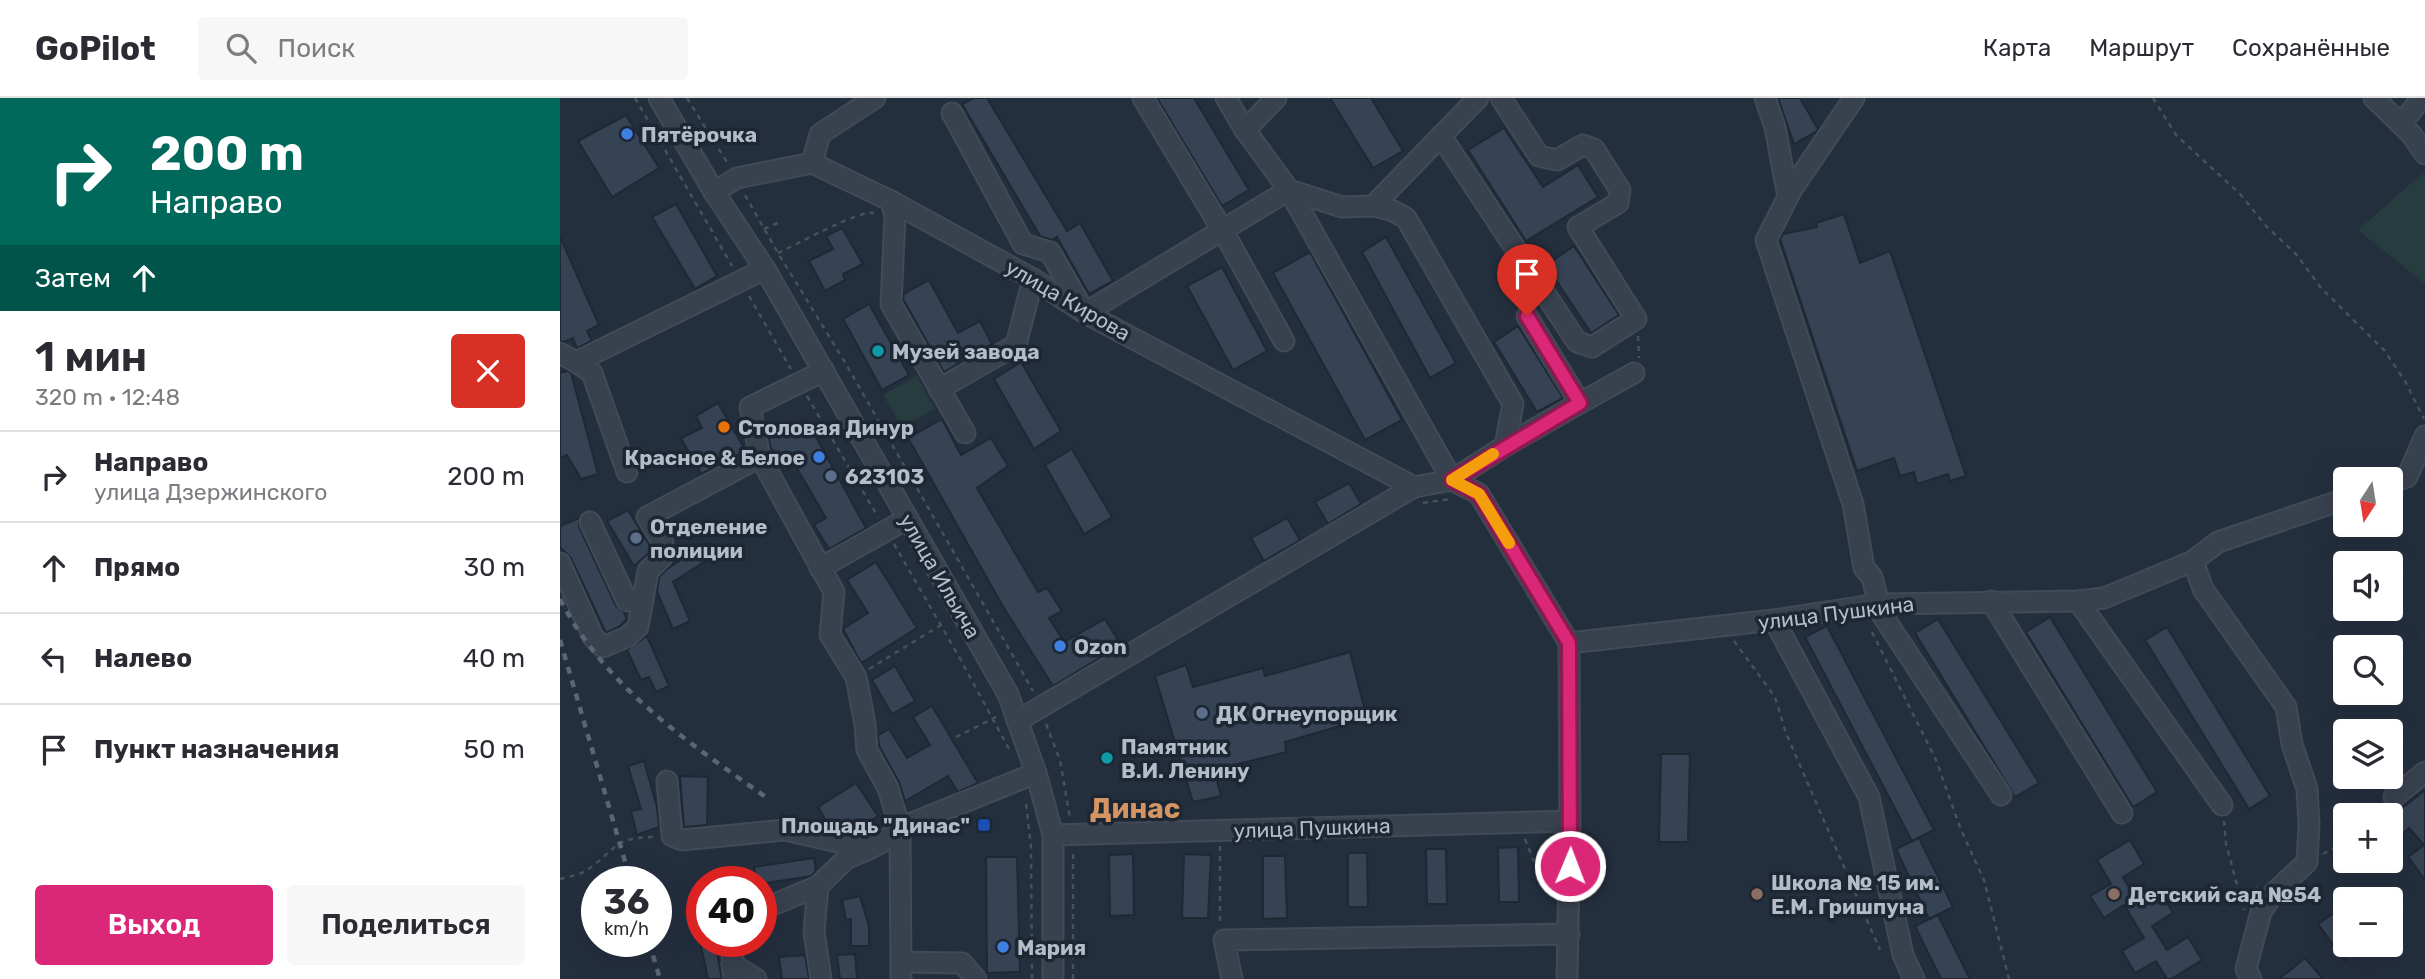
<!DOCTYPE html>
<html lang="ru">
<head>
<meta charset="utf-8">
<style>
	:root { --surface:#fff; --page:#f7f7f7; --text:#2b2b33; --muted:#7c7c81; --line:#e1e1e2; --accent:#db2777 }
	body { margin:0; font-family:Rubik,sans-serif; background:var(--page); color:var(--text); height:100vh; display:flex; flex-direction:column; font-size:26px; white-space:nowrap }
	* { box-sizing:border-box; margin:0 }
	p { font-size:23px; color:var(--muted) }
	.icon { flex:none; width:38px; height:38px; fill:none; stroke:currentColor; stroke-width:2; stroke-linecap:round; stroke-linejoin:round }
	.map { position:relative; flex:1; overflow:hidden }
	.sheet { display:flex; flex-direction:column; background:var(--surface); width:560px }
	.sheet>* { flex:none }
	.banner { background:#00695c; color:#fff; overflow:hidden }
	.needle { width:46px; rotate:192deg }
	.controls { position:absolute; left:1773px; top:369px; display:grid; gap:14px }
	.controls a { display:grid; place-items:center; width:70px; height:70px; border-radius:7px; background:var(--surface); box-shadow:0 7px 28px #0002; font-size:35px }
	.speed { position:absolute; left:21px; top:768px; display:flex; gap:14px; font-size:35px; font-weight:700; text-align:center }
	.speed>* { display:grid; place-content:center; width:91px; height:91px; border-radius:50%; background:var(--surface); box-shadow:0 7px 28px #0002; line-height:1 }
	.speed small { font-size:18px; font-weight:400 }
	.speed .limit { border:10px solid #d22; background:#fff; color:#111 }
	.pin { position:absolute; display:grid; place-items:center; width:60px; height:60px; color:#fff; margin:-72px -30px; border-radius:50% 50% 50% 0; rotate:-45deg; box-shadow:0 0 7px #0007 }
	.pin .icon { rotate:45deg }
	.me { position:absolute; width:77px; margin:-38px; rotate:1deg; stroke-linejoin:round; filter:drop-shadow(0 0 5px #0008) }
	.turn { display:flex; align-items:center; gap:24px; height:147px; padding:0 35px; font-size:32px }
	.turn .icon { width:91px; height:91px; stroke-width:2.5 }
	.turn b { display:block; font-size:49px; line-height:60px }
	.then { display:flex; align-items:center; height:66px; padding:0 35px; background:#0003; gap:14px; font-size:26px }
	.round { display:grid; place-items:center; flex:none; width:74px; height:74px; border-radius:7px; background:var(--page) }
	.headline { display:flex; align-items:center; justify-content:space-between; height:119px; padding:0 35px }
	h1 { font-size:42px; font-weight:600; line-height:52px }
	.cta { display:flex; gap:14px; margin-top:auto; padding:14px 35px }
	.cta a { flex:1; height:80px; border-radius:7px; background:var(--accent); color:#fff; font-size:28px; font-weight:600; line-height:80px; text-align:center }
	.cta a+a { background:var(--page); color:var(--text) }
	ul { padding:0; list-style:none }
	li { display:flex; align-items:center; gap:21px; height:91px; padding:0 35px; border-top:2px solid var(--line) }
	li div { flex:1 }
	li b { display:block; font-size:26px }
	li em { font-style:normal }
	header { display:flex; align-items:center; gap:42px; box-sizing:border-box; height:98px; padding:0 35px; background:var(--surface); border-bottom:2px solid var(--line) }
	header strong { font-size:33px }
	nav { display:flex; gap:38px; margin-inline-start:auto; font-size:24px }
	.search { width:490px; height:63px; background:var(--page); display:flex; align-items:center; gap:18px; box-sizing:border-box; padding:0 24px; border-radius:7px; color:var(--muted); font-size:26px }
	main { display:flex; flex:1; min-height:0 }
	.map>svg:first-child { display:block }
	.green { fill:#263c3f }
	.building { fill:#364354; stroke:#1f2835; stroke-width:2 }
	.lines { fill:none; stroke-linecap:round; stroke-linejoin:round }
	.minor-casing { stroke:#414a57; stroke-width:23 }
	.path { stroke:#3f5557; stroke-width:2.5; stroke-dasharray:5 5; stroke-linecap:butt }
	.minor { stroke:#38414e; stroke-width:19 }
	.rail { stroke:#5a6575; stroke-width:4.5; stroke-dasharray:7 7; stroke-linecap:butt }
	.route-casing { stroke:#8e194d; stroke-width:18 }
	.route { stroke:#db2777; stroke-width:12 }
	.slow { stroke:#f59e0b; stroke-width:12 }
	.shop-dot { fill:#3f7fe0; stroke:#1d2633; stroke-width:2.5 }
	.culture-dot { fill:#0f9aa8; stroke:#1d2633; stroke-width:2.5 }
	.food-dot { fill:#e8710a; stroke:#1d2633; stroke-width:2.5 }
	.service-dot { fill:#5c6f8a; stroke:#1d2633; stroke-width:2.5 }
	.transit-dot { fill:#1a4fb4; stroke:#1d2633; stroke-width:2.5 }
	.education-dot { fill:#8d6e63; stroke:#1d2633; stroke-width:2.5 }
	.labels { text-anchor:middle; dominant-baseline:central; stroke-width:7; stroke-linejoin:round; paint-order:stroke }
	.poi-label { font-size:21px; font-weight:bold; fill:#b4bcc9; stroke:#1d2633; text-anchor:start }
	.street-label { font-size:21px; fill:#b4bcc9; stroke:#1d2633 }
	.district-label { font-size:28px; font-weight:bold; fill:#d59563; stroke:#1d2633 }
</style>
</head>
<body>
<header>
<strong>GoPilot</strong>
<div class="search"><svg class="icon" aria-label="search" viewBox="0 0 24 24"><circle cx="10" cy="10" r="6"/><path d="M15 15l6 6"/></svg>Поиск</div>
<nav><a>Карта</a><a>Маршрут</a><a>Сохранённые</a></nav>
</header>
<main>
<section class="sheet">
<div class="banner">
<div class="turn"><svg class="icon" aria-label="right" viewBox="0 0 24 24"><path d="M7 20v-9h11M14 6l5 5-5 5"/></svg><div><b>200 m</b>Направо</div></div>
<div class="then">Затем<svg class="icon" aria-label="ahead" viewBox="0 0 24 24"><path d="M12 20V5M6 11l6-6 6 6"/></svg></div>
</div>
<div class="headline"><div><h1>1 мин</h1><p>320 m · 12:48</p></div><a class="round" style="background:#d93025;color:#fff"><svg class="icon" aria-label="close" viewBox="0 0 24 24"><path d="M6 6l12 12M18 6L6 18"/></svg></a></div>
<ul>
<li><svg class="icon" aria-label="right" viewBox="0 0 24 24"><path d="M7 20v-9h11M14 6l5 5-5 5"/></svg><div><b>Направо</b><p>улица Дзержинского</p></div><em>200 m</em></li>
<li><svg class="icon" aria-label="ahead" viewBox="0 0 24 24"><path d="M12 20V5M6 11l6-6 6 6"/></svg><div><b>Прямо</b></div><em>30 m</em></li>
<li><svg class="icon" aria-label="left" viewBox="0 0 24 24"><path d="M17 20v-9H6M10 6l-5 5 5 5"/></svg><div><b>Налево</b></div><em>40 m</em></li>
<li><svg class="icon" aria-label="arrive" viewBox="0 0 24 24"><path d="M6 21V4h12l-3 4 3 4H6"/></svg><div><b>Пункт назначения</b></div><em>50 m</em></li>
</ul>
<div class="cta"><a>Выход</a><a>Поделиться</a></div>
</section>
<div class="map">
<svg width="1865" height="881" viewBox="0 0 1865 881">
	<rect width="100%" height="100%" fill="#242f3e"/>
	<!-- green -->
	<g class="green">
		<polygon points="1865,73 1865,186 1798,132"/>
		<polygon points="357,278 375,311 342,329 323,297"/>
	</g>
	<!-- building -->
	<g class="building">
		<polygon points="414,0 427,0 507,133 520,125 553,183 529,196 497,139 492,142 480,138 402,6"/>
		<polygon points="597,0 634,0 689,92 662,108"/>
		<polygon points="770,0 811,0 843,53 813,70"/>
		<polygon points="1218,0 1240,0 1258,31 1257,33 1234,46"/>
		<polygon points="66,17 99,70 52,99 18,43"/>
		<polygon points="944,30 983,89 1018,67 1038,99 966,143 908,52"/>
		<polygon points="116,106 157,178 135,191 92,119"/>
		<polygon points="1284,116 1300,165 1330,153 1406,378 1390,383 1388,376 1357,386 1354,374 1340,378 1334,360 1297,373 1220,141 1223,136 1257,129 1256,125"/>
		<polygon points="282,130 303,166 283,176 285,182 265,193 249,163 273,151 266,138"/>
		<polygon points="0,139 39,227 27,233 32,243 17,250 13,240 4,244 0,243"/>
		<polygon points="826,139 896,265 870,280 802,154"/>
		<polygon points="1014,148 1059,217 1031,235 986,167"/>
		<polygon points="750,154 842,322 805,342 713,175"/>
		<polygon points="662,169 707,253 673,272 627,188"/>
		<polygon points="369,182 398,235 420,223 432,246 384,274 343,201 344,196"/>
		<polygon points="309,206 349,277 322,292 283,221"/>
		<polygon points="958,228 1003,300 977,314 934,244"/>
		<polygon points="461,264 501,333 474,351 434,281"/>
		<polygon points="7,273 11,275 38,376 21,381 7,357 0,360 0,275"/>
		<polygon points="158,305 186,353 141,376 121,340 142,330 136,318"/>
		<polygon points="246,321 306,430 269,451 254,427 266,420 235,367 224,373 210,348 209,340"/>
		<polygon points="382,321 401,357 431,340 448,368 417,390 478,494 487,490 502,513 489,520 504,544 545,521 561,547 493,588 445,512 348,340"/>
		<polygon points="512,351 552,419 524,436 485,367"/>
		<polygon points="789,385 801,406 768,426 755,404"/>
		<polygon points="68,412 90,448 90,454 74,468 47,423"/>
		<polygon points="19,420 19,429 56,508 64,514 67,521 60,528 46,535 11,460 0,449 0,428"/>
		<polygon points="727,420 740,442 704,463 691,440"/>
		<polygon points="147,445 155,457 113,484 130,523 113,531 97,494 99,479 107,471"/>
		<polygon points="316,464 357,530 301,565 283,531 308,515 287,482"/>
		<polygon points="1490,519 1597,694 1573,709 1466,534"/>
		<polygon points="1378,521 1479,685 1455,699 1355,535"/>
		<polygon points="1267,528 1374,732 1352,743 1245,539"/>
		<polygon points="1607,529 1710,698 1689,711 1585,542"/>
		<polygon points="87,538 109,588 96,594 89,579 81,582 67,552"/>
		<polygon points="790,554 807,620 725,644 726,654 654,672 661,698 633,704 595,578 626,567 633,589 703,570 705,578"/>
		<polygon points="335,568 355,603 332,616 312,582"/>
		<polygon points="372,608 418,685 398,694 388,678 345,703 339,684 319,648 318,637 329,631 347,660 370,647 353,619"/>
		<polygon points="1101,656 1130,656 1128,744 1099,744"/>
		<polygon points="84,663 97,709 99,729 77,737 71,713 81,711 68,668"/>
		<polygon points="120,678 148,679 147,727 124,729"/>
		<polygon points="296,685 318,718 292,735 270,730 258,709"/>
		<polygon points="1865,692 1865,782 1848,759 1864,747 1849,730 1839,739 1830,728 1830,711 1837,714"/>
		<polygon points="1359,740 1393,809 1369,821 1336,751"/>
		<polygon points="1570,742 1584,766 1563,779 1578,804 1599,791 1613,815 1592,828 1607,852 1628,839 1642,862 1611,881 1607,881 1596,863 1575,875 1562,853 1584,840 1564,807 1544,820 1530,798 1551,786 1537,762"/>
		<polygon points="958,749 959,804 939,804 938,750"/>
		<polygon points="866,751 886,751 887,806 867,806"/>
		<polygon points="788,755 807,755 808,809 788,809"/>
		<polygon points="573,756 574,817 550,818 549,757"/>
		<polygon points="624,756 651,757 648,820 622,820"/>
		<polygon points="703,758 725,758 727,820 703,821"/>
		<polygon points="426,759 457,759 460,874 427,875"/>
		<polygon points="254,760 256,773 251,778 201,786 196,784 194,769"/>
		<polygon points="300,798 309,829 309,848 291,848 291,821 286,822 282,802"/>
		<polygon points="1777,813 1785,824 1785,847 1802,847 1785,860 1785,863 1758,826"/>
		<polygon points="1378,817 1410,881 1381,881 1355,828"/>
		<polygon points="140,844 155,844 162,881 148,881"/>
		<polygon points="295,856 297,881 280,881 277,857"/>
		<polygon points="245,857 249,881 222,881 219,859"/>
		<polygon points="1745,860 1763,881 1719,881"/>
	</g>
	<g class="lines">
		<!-- minor casing -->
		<g class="minor-casing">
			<g id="minor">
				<polyline points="99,0 154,94 205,171 448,596 476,675 493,737 493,881"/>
				<polyline points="583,0 663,133 724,243"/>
				<polyline points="666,0 685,32 729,92 892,382 945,348 953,306 846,120 831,112 813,108 782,109 729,92"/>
				<polyline points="1205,0 1215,29 1228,99"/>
				<polyline points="1294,0 1232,91 1206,142 1293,406 1304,470 1312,479 1319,506"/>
				<polyline points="1814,0 1851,36 1865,56"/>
				<polyline points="392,15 463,146 490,154 525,215 729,92"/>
				<polyline points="1841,26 1862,0"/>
				<polyline points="685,32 716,0"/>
				<polyline points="881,38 1017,244 1032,249 1076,221 1018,129 1058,105 1060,92 1034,51 1023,47 997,62 979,58 941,0"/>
				<polyline points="252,65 260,36 315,0"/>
				<polyline points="154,94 177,80 252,65 331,103 473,181 525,215 854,389"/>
				<polyline points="331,103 335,118 331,206 405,335"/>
				<polyline points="813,108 918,0"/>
				<polyline points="0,255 16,264 205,171"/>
				<polyline points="16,264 32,275 67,374"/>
				<polyline points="264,273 190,309 200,359 274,494 270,537 296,579 305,626 307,652 328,690 340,730 341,881"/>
				<polyline points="379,291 456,247 473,181"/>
				<polyline points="1020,305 1074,275"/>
				<polyline points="945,348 1020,305 967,218"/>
				<polyline points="1830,385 1847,379 1865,338"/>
				<polyline points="30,424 67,503 82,501"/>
				<polyline points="1633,463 1643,491 1726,609 1732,646 1747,691 1749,727 1747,764 1714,795 1701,814 1686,871 1691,881"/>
				<polyline points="0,465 33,539 43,549 67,539 78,529 88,473 102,459 103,445 87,419 200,359"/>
				<polyline points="260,470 347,421"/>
				<polyline points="1431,503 1562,715"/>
				<polyline points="1518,503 1662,707"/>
				<polyline points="1315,506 1441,697"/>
				<polyline points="1214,522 1309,699 1343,857 1354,881"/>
				<polyline points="1009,545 1214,522 1319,506 1518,503 1544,500 1633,463 1658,444 1785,401"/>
				<polyline points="457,623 854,389 892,382 919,396 1009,545 1010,723 1007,881"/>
				<polyline points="107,683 112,738 122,742 225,732 309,751 324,743 340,730 476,675"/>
				<polyline points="1834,699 1865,674"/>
				<polyline points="493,737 1010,723"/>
				<polyline points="258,788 254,833 261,881"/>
				<polyline points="201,812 258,788 286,761 309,751"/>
				<polyline points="173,844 172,866 174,881"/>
				<polyline points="341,864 402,865 416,881"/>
				<polyline points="172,866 196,881"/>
				<polyline points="672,881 664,842 1009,836"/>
			</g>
		</g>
		<!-- path -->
		<g class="path">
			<polyline points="75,0 172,168"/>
			<polyline points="127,0 168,66"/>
			<polyline points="1593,0 1616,37 1680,96 1707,129 1736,156 1761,190 1824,252 1845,283 1864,321"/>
			<polyline points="185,97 218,155 286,266 473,593"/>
			<polyline points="204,131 220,124"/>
			<path d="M218,155C236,147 298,112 314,115"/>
			<polyline points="189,198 231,271"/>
			<polyline points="1078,238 1079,260"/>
			<polyline points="247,298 318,419"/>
			<polyline points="863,405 891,401"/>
			<polyline points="334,446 398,557 449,651"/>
			<polyline points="1312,534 1376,662 1401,732 1424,782 1449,881"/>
			<polyline points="1174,543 1215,599 1226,635 1320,852"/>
			<polyline points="309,571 381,527"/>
			<polyline points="486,626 500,662 510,720"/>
			<polyline points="396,639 440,617"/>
			<polyline points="466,706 471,748 472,881"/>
			<polyline points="1820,718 1821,716"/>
			<polyline points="1664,723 1666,746 1684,812"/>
			<polyline points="965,741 978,774 992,789"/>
			<polyline points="660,748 660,825"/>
			<polyline points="1763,756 1785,744"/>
			<path d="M0,781C8,779 20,777 27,772C58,751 50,740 95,739"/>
			<polyline points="1679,800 1697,789"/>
			<polyline points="513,881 513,751"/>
		</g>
		<!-- minor -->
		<use href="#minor" class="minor"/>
		<!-- rail -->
		<g class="rail">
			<path d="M0,501C46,591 131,646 210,702"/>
			<polyline points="0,542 71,784"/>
			<polyline points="89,844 100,881"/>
		</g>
	</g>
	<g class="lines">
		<!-- route casing -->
		<g class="route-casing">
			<polyline id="route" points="967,218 1020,305 892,382 919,396 1009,545 1010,768"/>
		</g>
		<!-- route -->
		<use href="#route" class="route"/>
		<!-- slow -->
		<polyline class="slow" points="933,356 892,382 919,396 949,445"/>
	</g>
	<!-- markers -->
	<g class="shop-dot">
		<circle cx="67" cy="36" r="7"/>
		<circle cx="259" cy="359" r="7"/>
		<circle cx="500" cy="548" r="7"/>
		<circle cx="443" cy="849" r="7"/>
	</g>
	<g class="culture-dot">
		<circle cx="318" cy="253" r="7"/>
		<circle cx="547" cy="660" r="7"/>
	</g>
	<circle class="food-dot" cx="164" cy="329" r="7"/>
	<g class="service-dot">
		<circle cx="271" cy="378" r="7"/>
		<circle cx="76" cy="440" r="7"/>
		<circle cx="642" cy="615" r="7"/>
	</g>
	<rect class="transit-dot" x="417" y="720" width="14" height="14" rx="3.5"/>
	<g class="education-dot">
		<circle cx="1197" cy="796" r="7"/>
		<circle cx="1554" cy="796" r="7"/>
	</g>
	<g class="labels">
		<!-- poi labels -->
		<g class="poi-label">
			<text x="81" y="36">Пятёрочка</text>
			<text x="332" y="253">Музей завода</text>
			<text x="178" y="329">Столовая Динур</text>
			<text x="245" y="359" text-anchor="end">Красное &amp; Белое</text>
			<text x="285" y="378">623103</text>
			<text x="90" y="428">Отделение<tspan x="90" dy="24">полиции</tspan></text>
			<text x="514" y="548">Ozon</text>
			<text x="656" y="615">ДК Огнеупорщик</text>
			<text x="561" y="648">Памятник<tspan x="561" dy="24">В.И. Ленину</tspan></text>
			<text x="410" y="727" text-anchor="end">Площадь "Динас"</text>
			<text x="1211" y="784">Школа № 15 им.<tspan x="1211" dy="24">Е.М. Гришпуна</tspan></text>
			<text x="1568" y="796">Детский сад №54</text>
			<text x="457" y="849">Мария</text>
		</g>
		<!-- street labels -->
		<g class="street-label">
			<text transform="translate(508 202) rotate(30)">улица Кирова</text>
			<text transform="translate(380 478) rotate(60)">улица Ильича</text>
			<text transform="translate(1276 515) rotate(-7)">улица Пушкина</text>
			<text transform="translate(752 730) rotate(-2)">улица Пушкина</text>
		</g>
		<!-- district labels -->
		<g class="district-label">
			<text x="575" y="710">Динас</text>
		</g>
	</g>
</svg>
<div class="controls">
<a><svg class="needle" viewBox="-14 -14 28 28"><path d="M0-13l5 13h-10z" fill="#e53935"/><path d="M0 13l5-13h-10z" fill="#7c7c81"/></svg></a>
<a><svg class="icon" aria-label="sound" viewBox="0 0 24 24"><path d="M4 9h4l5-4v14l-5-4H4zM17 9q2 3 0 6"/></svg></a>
<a><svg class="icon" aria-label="search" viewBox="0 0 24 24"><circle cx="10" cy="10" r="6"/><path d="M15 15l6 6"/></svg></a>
<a><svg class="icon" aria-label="layers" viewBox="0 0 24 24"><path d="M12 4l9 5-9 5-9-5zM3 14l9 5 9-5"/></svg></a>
<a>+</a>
<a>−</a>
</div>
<div class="speed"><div>36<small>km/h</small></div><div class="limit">40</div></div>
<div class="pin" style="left:967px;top:218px;background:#d93025"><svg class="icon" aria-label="arrive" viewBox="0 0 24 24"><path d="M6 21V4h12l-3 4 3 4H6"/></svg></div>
<svg class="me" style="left:1010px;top:768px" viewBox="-20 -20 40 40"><circle r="17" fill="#db2777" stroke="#fff" stroke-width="3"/><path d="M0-11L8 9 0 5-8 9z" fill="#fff"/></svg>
</div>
</main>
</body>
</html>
